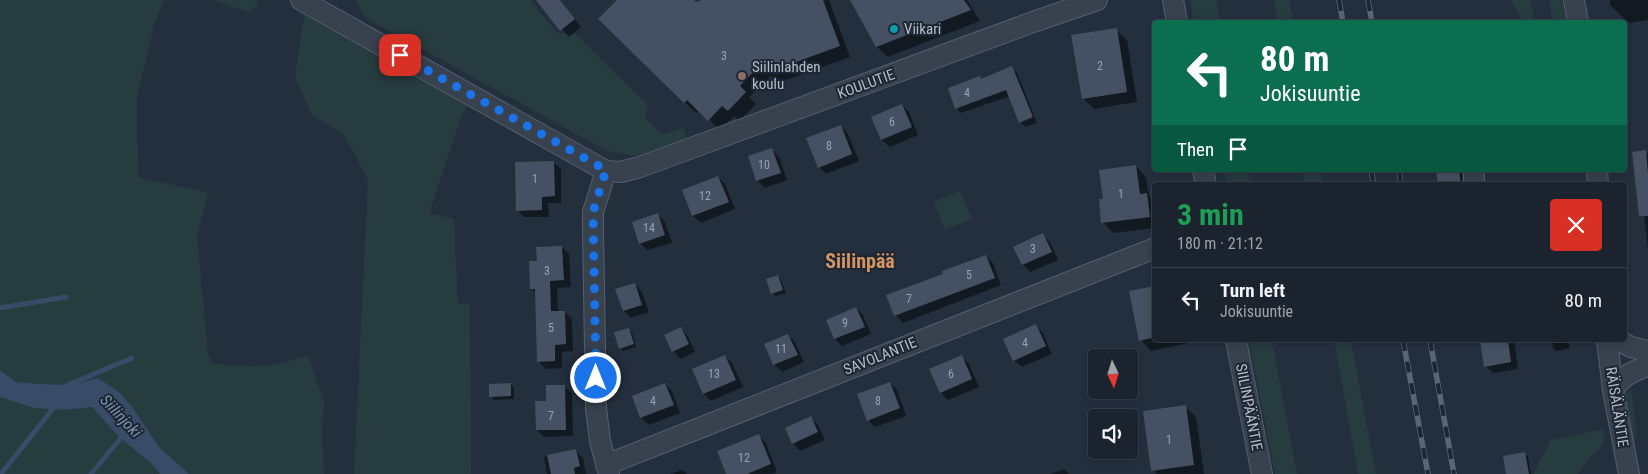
<!DOCTYPE html>
<html lang="en">
<head>
<meta charset="utf-8">
<style>
	:root { --surface:#1b232e; --page:#242b36; --text:#f1f3f6; --muted:#a0a4aa; --line:#39404a }
	body { margin:0; font-family:"Roboto Condensed",sans-serif; background:var(--page); color:var(--text); height:100vh; display:flex; flex-direction:column; font-size:19px; white-space:nowrap }
	* { box-sizing:border-box; margin:0 }
	p { font-size:16px; color:var(--muted) }
	.icon { flex:none; width:28px; height:28px; fill:none; stroke:currentColor; stroke-width:2; stroke-linecap:round; stroke-linejoin:round }
	.map { position:relative; flex:1; overflow:hidden }
	.panel { position:absolute; left:1152px; top:182px; width:475px; height:160px; display:flex; flex-direction:column; background:var(--surface); border-radius:5px; box-shadow:0 2px 8px #0003,0 0 0 1px var(--line) }
	.panel>* { flex:none }
	.top-card { position:absolute; left:1152px; top:20px; width:475px; height:152px; border-radius:5px; box-shadow:0 2px 8px #0003,0 0 0 1px var(--line); background:#0b6e4f; color:#fff; overflow:hidden }
	.needle { width:32px; rotate:176deg }
	.buttons { position:absolute; left:1088px; top:349px; display:grid; gap:10px }
	.buttons a { display:grid; place-items:center; width:50px; height:50px; border-radius:5px; background:var(--surface); box-shadow:0 2px 8px #0003,0 0 0 1px var(--line); font-size:25px }
	.pin { position:absolute; display:grid; place-items:center; width:42px; height:42px; color:#fff; margin:-21px; border-radius:10px; box-shadow:0 2px 8px #0006 }
	.me { position:absolute; width:55px; margin:-28px; rotate:0deg; stroke-linejoin:round; filter:drop-shadow(0 0 4px #0008) }
	.turn { display:flex; align-items:center; gap:18px; height:105px; padding:0 25px; font-size:22px }
	.turn .icon { width:65px; height:65px; stroke-width:2.5 }
	.turn b { display:block; font-size:35px; line-height:42px }
	.then { display:flex; align-items:center; height:48px; padding:0 25px; background:#0003; gap:10px; font-size:19px }
	.round { display:grid; place-items:center; flex:none; width:52px; height:52px; border-radius:5px; background:var(--page) }
	.summary { display:flex; align-items:center; justify-content:space-between; height:85px; padding:0 25px }
	h1 { font-size:30px; font-weight:700; line-height:38px; color:#1e9e55 }
	ul { padding:0; list-style:none }
	li { display:flex; align-items:center; gap:15px; height:65px; padding:0 25px; border-top:1px solid var(--line) }
	li div { flex:1 }
	li b { display:block; font-size:19px }
	li em { font-style:normal }
	.map>svg:first-child { display:block }
	.green { fill:#263c3f }
	.water { fill:#394c67 }
	.shadow { fill:#0007 }
	.lines { fill:none; stroke-linecap:round; stroke-linejoin:round }
	.stream { stroke:#394c67; stroke-width:5 }
	.building { fill:#455162 }
	.minor-casing { stroke:#565f6c; stroke-width:22 }
	.minor { stroke:#38414e; stroke-width:20 }
	.rail-casing { stroke:#5a6575; stroke-width:5.5 }
	.rail { stroke:#1d2633; stroke-width:4; stroke-dasharray:11; stroke-linecap:butt }
	.route { stroke:#1a73e8; stroke-width:9; stroke-dasharray:0 16.2 }
	.culture-dot { fill:#0f9aa8; stroke:#1d2633; stroke-width:2 }
	.education-dot { fill:#8d6e63; stroke:#1d2633; stroke-width:2 }
	.labels { text-anchor:middle; dominant-baseline:central; stroke-width:4; stroke-linejoin:round; paint-order:stroke }
	.number-label { font-size:12px; fill:#98a1af }
	.poi-label { font-size:15px; fill:#b4bcc9; stroke:#1d2633; text-anchor:start }
	.street-label { font-size:15px; fill:#b4bcc9; stroke:#1d2633 }
	.water-label { font-size:16px; font-style:italic; fill:#7c92b1; stroke:#1d2633 }
	.district-label { font-size:20px; font-weight:bold; fill:#d59563; stroke:#1d2633 }
</style>
</head>
<body>
<div class="map">
<svg width="1648" height="474" viewBox="0 0 1648 474">
	<rect width="100%" height="100%" fill="#242f3e"/>
	<!-- green -->
	<g class="green">
		<polygon points="0,0 164,0 155,22 137,98 138,177 208,193 197,236 208,353 212,363 234,366 273,365 308,356 324,401 322,430 324,474 189,474 159,447 133,408 119,392 98,378 68,385 40,384 16,382 0,370"/>
		<polygon points="213,0 258,0 257,6 249,12"/>
		<polygon points="355,0 530,0 557,33 576,34 648,105 645,118 662,135 683,128 689,142 649,158 607,151 366,18"/>
		<polygon points="1190,0 1216,0 1220,22 1194,22"/>
		<polygon points="1274,0 1289,0 1293,22 1278,22"/>
		<polygon points="1510,0 1530,0 1535,22 1520,22 1519,14"/>
		<polygon points="1549,0 1562,0 1566,22 1552,22"/>
		<polygon points="306,3 473,95 462,115 429,213 454,219 458,304 470,304 471,474 354,474 368,180 343,133 312,115 295,77"/>
		<polygon points="1224,170 1248,170 1250,185 1227,185"/>
		<polygon points="1302,170 1320,170 1323,185 1305,185"/>
		<polygon points="960,191 972,219 945,230 934,202"/>
		<polygon points="1249,340 1272,340 1297,474 1275,474"/>
		<polygon points="1334,340 1351,340 1376,474 1358,474"/>
		<polygon points="1631,390 1637,437 1631,444 1623,405 1625,394"/>
		<polygon points="0,397 34,408 64,410 92,407 120,438 151,463 160,474 0,474"/>
		<polygon points="1603,429 1604,440 1601,446 1589,458 1578,474 1533,474 1551,440"/>
	</g>
	<!-- water -->
	<polygon class="water" points="0,370 16,382 40,384 69,385 98,378 119,392 133,408 159,447 189,474 160,474 151,463 120,438 92,407 64,410 34,408 0,397"/>
	<!-- shadow -->
	<g class="shadow">
		<polygon points="537,0 560,0 581,27 569,37"/>
		<polygon points="619,0 692,0 696,4 706,0 829,0 850,57 778,83 771,76 749,97 756,104 739,121 734,116 720,130 699,110 696,113 600,19"/>
		<polygon points="851,0 967,0 980,21 888,57 877,47"/>
		<polygon points="1610,0 1648,0 1648,20 1629,23 1610,5"/>
		<polygon points="1116,30 1127,40 1137,102 1094,109 1083,98"/>
		<polygon points="1011,68 1017,73 1037,123 1025,127 1020,122 1010,96 961,113 956,108 982,80"/>
		<polygon points="902,105 909,112 918,135 890,147 882,140 873,117"/>
		<polygon points="841,126 848,134 859,161 826,174 819,167"/>
		<polygon points="772,150 779,157 787,180 765,188 757,180"/>
		<polygon points="1645,152 1648,154 1648,204"/>
		<polygon points="553,162 561,169 561,203 548,203 549,217 524,217 517,210"/>
		<polygon points="1136,166 1146,177 1149,196 1155,203 1155,228 1113,233 1103,222 1104,200"/>
		<polygon points="1437,170 1461,170 1463,185 1439,185"/>
		<polygon points="718,177 725,184 735,209 701,223 693,216 684,191"/>
		<polygon points="1644,214 1648,214 1648,250"/>
		<polygon points="658,215 665,222 672,243 647,250 640,243"/>
		<polygon points="1043,235 1050,242 1058,260 1030,272 1023,265 1015,247"/>
		<polygon points="562,247 569,254 571,287 557,288 558,312 565,312 572,319 573,351 562,352 562,368 546,369 538,361 536,293 532,289 538,262"/>
		<polygon points="986,256 993,263 1001,285 903,323 896,315 888,295 945,274"/>
		<polygon points="778,276 781,280 786,293 776,296 772,293"/>
		<polygon points="635,284 642,292 649,312 631,318 624,311"/>
		<polygon points="1155,287 1155,340 1188,340 1189,343 1151,351 1141,340"/>
		<polygon points="856,308 863,315 871,334 842,346 835,339 827,320"/>
		<polygon points="1036,326 1043,333 1052,354 1022,367 1014,360"/>
		<polygon points="628,329 632,332 636,347 623,351 620,348"/>
		<polygon points="681,329 688,336 695,352 681,359 673,351 666,335"/>
		<polygon points="788,335 795,342 804,362 782,372 775,365 766,345"/>
		<polygon points="1481,340 1514,340 1518,369 1493,373 1485,366"/>
		<polygon points="1552,340 1568,340 1570,348 1557,351 1553,348"/>
		<polygon points="725,356 732,363 743,387 711,401 704,394"/>
		<polygon points="961,356 969,364 979,387 948,400 941,393"/>
		<polygon points="890,383 897,390 906,416 875,427 868,420"/>
		<polygon points="511,384 514,388 514,399 494,400 491,396"/>
		<polygon points="665,384 672,391 680,413 649,425 641,418 633,397"/>
		<polygon points="564,386 572,393 573,436 544,437 537,430 548,402"/>
		<polygon points="1185,406 1196,417 1204,474 1157,474 1153,470"/>
		<polygon points="811,418 818,425 825,440 800,451 793,443"/>
		<polygon points="759,436 766,443 777,472 771,474 727,474"/>
		<polygon points="576,451 583,458 586,474 547,474 544,457"/>
		<polygon points="1525,454 1528,457 1531,474 1507,474"/>
		<polygon points="1064,469 1069,474 1050,474"/>
		<polygon points="682,470 687,474 670,474"/>
	</g>
	<g class="lines">
		<!-- stream -->
		<g class="stream">
			<polyline points="0,308 66,297"/>
			<polyline points="63,387 132,358"/>
			<polyline points="1,474 55,406"/>
			<polyline points="91,474 124,434"/>
		</g>
	</g>
	<!-- building -->
	<g class="building">
		<polygon points="536,0 560,0 575,19 560,31"/>
		<polygon points="617,0 694,0 696,2 702,0 823,0 840,46 766,73 759,66 740,86 746,92 728,111 722,106 708,121 687,100 684,103 598,19"/>
		<polygon points="850,0 964,0 971,10 876,47"/>
		<polygon points="1117,28 1127,92 1082,99 1071,35"/>
		<polygon points="1012,66 1033,117 1019,123 1006,90 955,109 948,88 980,76 981,79"/>
		<polygon points="902,104 912,127 881,140 871,117"/>
		<polygon points="841,125 852,154 818,168 806,138"/>
		<polygon points="772,148 781,173 756,181 748,156"/>
		<polygon points="1646,150 1648,174 1648,216 1639,216 1632,152"/>
		<polygon points="554,161 555,196 542,197 542,210 516,211 515,162"/>
		<polygon points="1136,165 1140,194 1147,193 1150,217 1101,223 1099,199 1103,199 1099,170"/>
		<polygon points="1436,170 1459,170 1461,185 1438,185"/>
		<polygon points="718,176 729,202 692,216 682,190"/>
		<polygon points="658,213 665,235 639,244 632,222"/>
		<polygon points="1043,233 1052,252 1022,265 1013,247"/>
		<polygon points="562,246 564,280 550,281 551,311 565,311 566,344 555,345 555,361 537,362 535,289 530,289 529,261 537,261 536,247"/>
		<polygon points="986,255 995,278 894,316 886,295 943,274 942,271"/>
		<polygon points="778,275 783,290 771,294 766,279"/>
		<polygon points="635,283 642,305 623,311 615,289"/>
		<polygon points="1155,286 1155,337 1139,341 1129,291"/>
		<polygon points="856,307 865,327 834,339 826,320"/>
		<polygon points="1036,324 1046,346 1013,361 1003,339"/>
		<polygon points="681,327 689,344 672,352 664,335"/>
		<polygon points="629,328 634,344 619,349 614,332"/>
		<polygon points="788,334 798,355 773,365 764,344"/>
		<polygon points="1480,340 1508,340 1511,362 1484,367"/>
		<polygon points="725,355 736,380 703,394 692,369"/>
		<polygon points="962,355 972,379 940,393 929,369"/>
		<polygon points="890,382 900,408 867,421 857,394"/>
		<polygon points="511,383 511,396 489,397 489,384"/>
		<polygon points="665,383 674,405 640,418 632,396"/>
		<polygon points="546,385 565,385 566,430 536,430 535,401 546,401"/>
		<polygon points="1186,405 1194,465 1151,471 1143,411"/>
		<polygon points="811,416 818,432 792,444 785,428"/>
		<polygon points="759,434 771,464 747,474 726,474 717,451"/>
		<polygon points="576,449 580,466 574,468 575,474 551,474 547,455"/>
		<polygon points="1525,452 1529,474 1506,474 1503,456"/>
	</g>
	<g class="lines">
		<!-- minor casing -->
		<g class="minor-casing">
			<g id="minor">
				<polyline points="301,0 606,171 621,172 640,167 1033,22 1097,0"/>
				<polyline points="1173,0 1177,22"/>
				<polyline points="1574,0 1578,22"/>
				<polyline points="1203,170 1206,185"/>
				<polyline points="1597,170 1598,185"/>
				<polyline points="606,171 593,212 593,228 596,408 600,441 609,474"/>
				<polyline points="1474,185 1474,170"/>
				<polyline points="1236,340 1262,474"/>
				<polyline points="1607,340 1613,390 1629,474"/>
				<polyline points="1618,340 1631,347 1648,351"/>
				<path d="M1613,390C1622,376 1633,371 1648,366"/>
				<polyline points="606,465 1155,248"/>
			</g>
		</g>
		<!-- minor -->
		<use href="#minor" class="minor"/>
		<!-- rail casing -->
		<g class="rail-casing">
			<g id="rail">
				<polyline points="1339,0 1343,22"/>
				<polyline points="1368,0 1372,22"/>
				<polyline points="1371,170 1374,185"/>
				<polyline points="1399,170 1401,185"/>
				<polyline points="1403,340 1428,474"/>
				<polyline points="1430,340 1454,474"/>
			</g>
		</g>
		<!-- rail -->
		<use href="#rail" class="rail"/>
	</g>
	<g class="lines">
		<!-- route -->
		<polyline class="route" points="400,55 606,170 593,212 596,378"/>
	</g>
	<!-- markers -->
	<circle class="culture-dot" cx="894" cy="29" r="5"/>
	<circle class="education-dot" cx="742" cy="76" r="5"/>
	<g class="labels">
		<!-- number labels -->
		<g class="number-label">
			<text x="724" y="56">3</text>
			<text x="1100" y="66">2</text>
			<text x="967" y="93">4</text>
			<text x="892" y="122">6</text>
			<text x="829" y="146">8</text>
			<text x="764" y="165">10</text>
			<text x="535" y="179">1</text>
			<text x="1121" y="194">1</text>
			<text x="705" y="196">12</text>
			<text x="649" y="228">14</text>
			<text x="1033" y="249">3</text>
			<text x="547" y="271">3</text>
			<text x="969" y="275">5</text>
			<text x="909" y="299">7</text>
			<text x="845" y="323">9</text>
			<text x="551" y="328">5</text>
			<text x="1025" y="343">4</text>
			<text x="781" y="349">11</text>
			<text x="714" y="374">13</text>
			<text x="951" y="374">6</text>
			<text x="653" y="401">4</text>
			<text x="878" y="401">8</text>
			<text x="551" y="416">7</text>
			<text x="1169" y="440">1</text>
			<text x="744" y="458">12</text>
		</g>
		<!-- poi labels -->
		<g class="poi-label">
			<text x="904" y="29">Viikari</text>
			<text x="752" y="67">Siilinlahden<tspan x="752" dy="17">koulu</tspan></text>
		</g>
		<!-- street labels -->
		<g class="street-label">
			<text transform="translate(866 84) rotate(-20)">KOULUTIE</text>
			<text transform="translate(880 356) rotate(-22)">SAVOLANTIE</text>
			<text transform="translate(1249 407) rotate(79)">SIILINPÄÄNTIE</text>
			<text transform="translate(1617 407) rotate(81)">RÄISÄLÄNTIE</text>
		</g>
		<!-- water labels -->
		<g class="water-label">
			<text transform="translate(121 416) rotate(47)">Siilinjoki</text>
		</g>
		<!-- district labels -->
		<g class="district-label">
			<text x="860" y="261">Siilinpää</text>
		</g>
	</g>
</svg>
<div class="buttons">
<a><svg class="needle" viewBox="-14 -14 28 28"><path d="M0-13l5 13h-10z" fill="#e53935"/><path d="M0 13l5-13h-10z" fill="#a0a4aa"/></svg></a>
<a><svg class="icon" aria-label="sound" viewBox="0 0 24 24"><path d="M4 9h4l5-4v14l-5-4H4zM17 9q2 3 0 6"/></svg></a>
</div>
<div class="pin" style="left:400px;top:55px;background:#d93025"><svg class="icon" aria-label="arrive" viewBox="0 0 24 24"><path d="M6 21V4h12l-3 4 3 4H6"/></svg></div>
<svg class="me" style="left:596px;top:378px" viewBox="-20 -20 40 40"><circle r="17" fill="#1a73e8" stroke="#fff" stroke-width="3"/><path d="M0-11L8 9 0 5-8 9z" fill="#fff"/></svg>
<div class="top-card">
<div class="turn"><svg class="icon" aria-label="left" viewBox="0 0 24 24"><path d="M17 20v-9H6M10 6l-5 5 5 5"/></svg><div><b>80 m</b>Jokisuuntie</div></div>
<div class="then">Then<svg class="icon" aria-label="arrive" viewBox="0 0 24 24"><path d="M6 21V4h12l-3 4 3 4H6"/></svg></div>
</div>
<section class="panel">
<div class="summary"><div><h1>3 min</h1><p>180 m · 21:12</p></div><a class="round" style="background:#d93025;color:#fff"><svg class="icon" aria-label="close" viewBox="0 0 24 24"><path d="M6 6l12 12M18 6L6 18"/></svg></a></div>
<ul>
<li><svg class="icon" aria-label="left" viewBox="0 0 24 24"><path d="M17 20v-9H6M10 6l-5 5 5 5"/></svg><div><b>Turn left</b><p>Jokisuuntie</p></div><em>80 m</em></li>
</ul>
</section>
</div>
</body>
</html>
